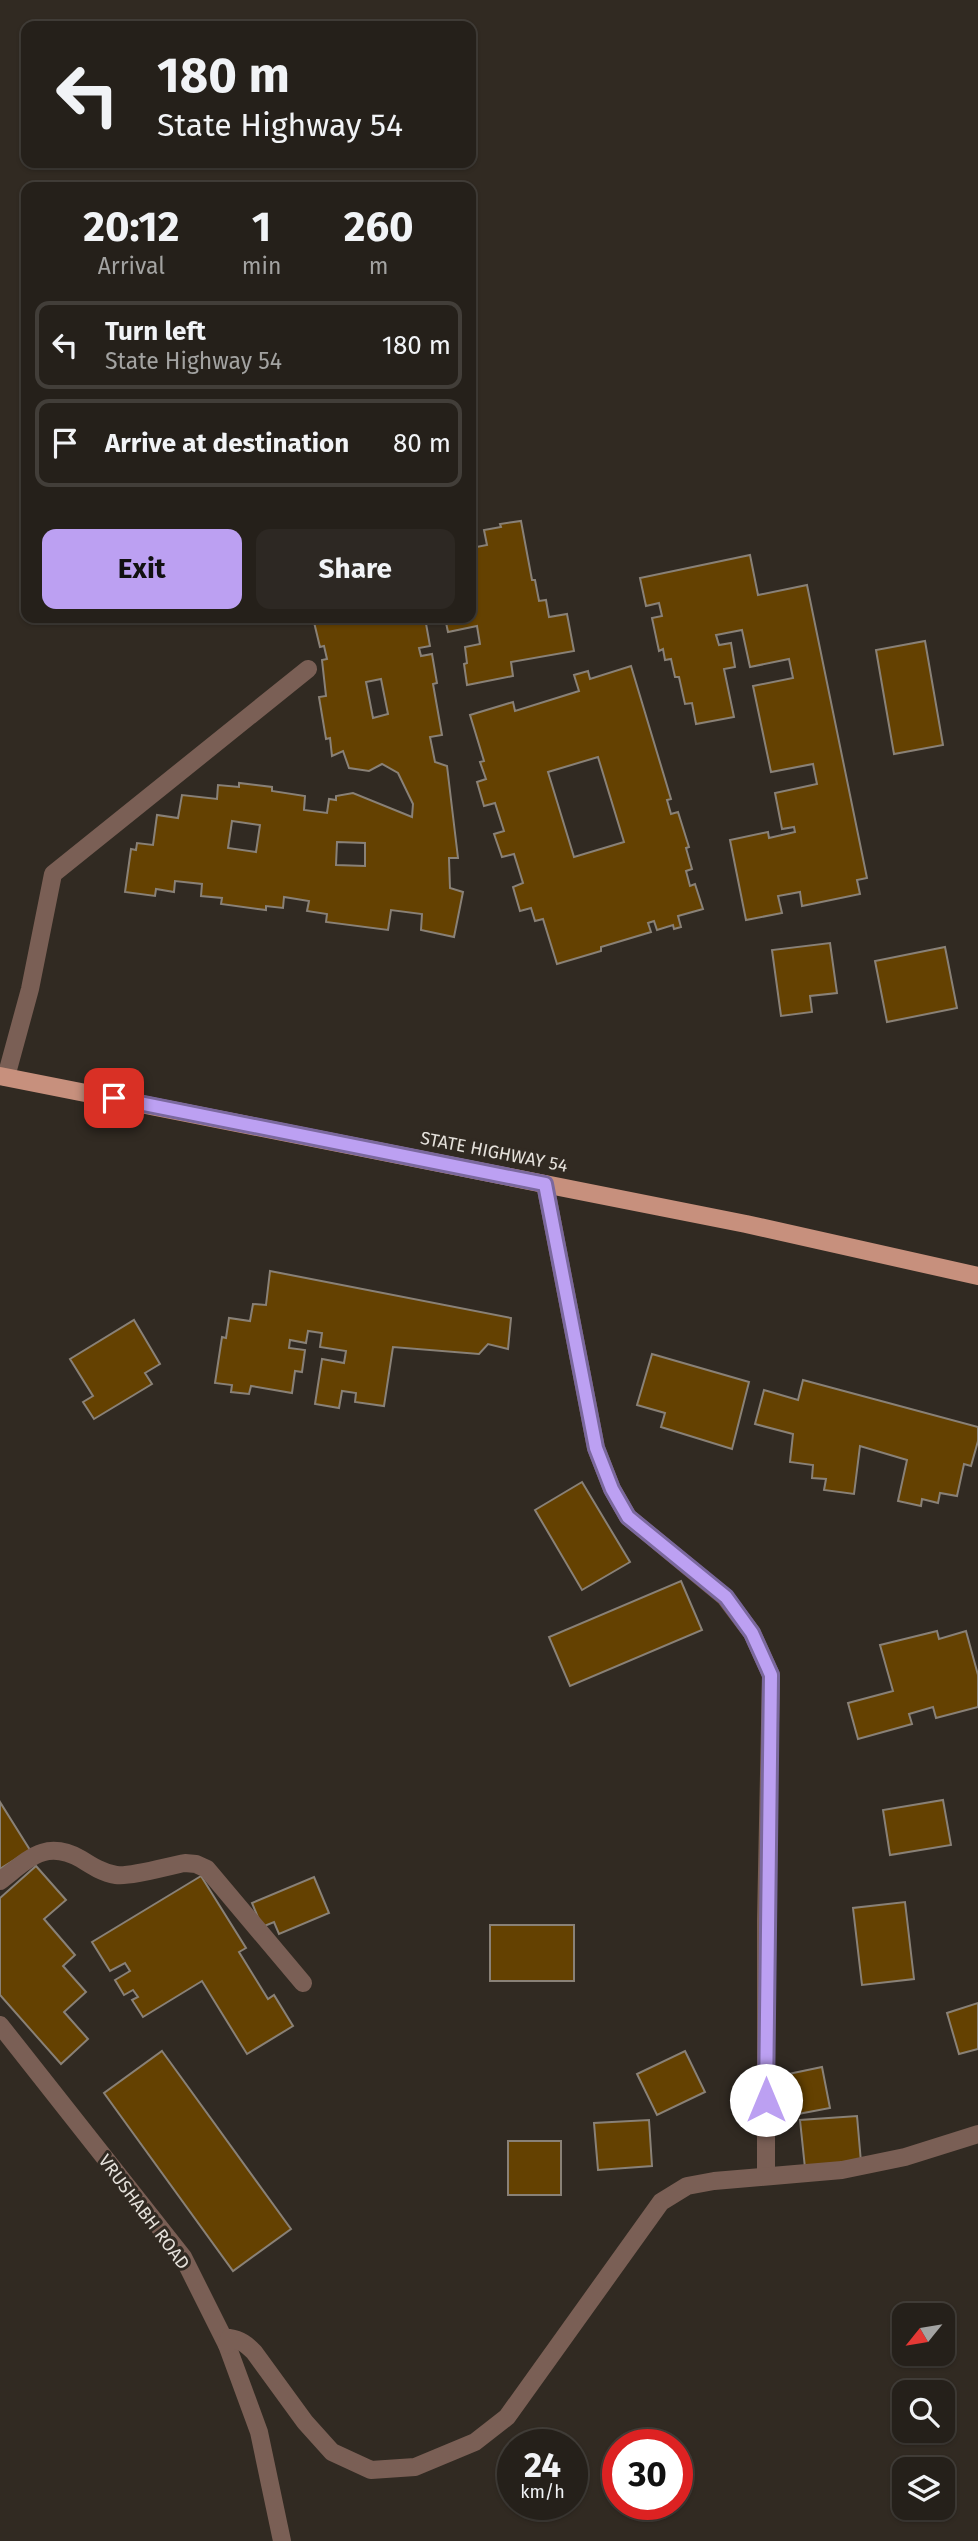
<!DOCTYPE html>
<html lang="en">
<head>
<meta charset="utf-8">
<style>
	:root { --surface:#25201a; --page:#2d2823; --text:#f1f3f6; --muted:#a3a3a2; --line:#423e39; --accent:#bca0f2 }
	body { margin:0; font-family:"Fira Sans",sans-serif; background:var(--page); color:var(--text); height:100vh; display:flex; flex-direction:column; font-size:26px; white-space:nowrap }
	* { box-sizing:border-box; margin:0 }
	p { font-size:23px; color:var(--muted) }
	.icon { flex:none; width:38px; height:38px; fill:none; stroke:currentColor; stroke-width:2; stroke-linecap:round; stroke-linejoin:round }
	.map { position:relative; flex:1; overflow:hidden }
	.panel { position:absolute; left:21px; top:182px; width:455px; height:441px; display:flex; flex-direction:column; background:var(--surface); border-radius:14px; box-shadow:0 2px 5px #0004,0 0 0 2px var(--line) }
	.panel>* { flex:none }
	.banner { position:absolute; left:21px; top:21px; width:455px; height:147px; border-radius:14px; box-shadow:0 2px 5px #0004,0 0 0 2px var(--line); background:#25201a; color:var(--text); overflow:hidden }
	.needle { width:46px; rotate:240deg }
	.controls { position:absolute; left:892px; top:2303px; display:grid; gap:14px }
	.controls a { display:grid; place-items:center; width:63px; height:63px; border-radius:14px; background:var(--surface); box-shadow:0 2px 5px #0004,0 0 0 2px var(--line); font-size:35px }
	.speed { position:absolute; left:497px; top:2429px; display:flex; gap:14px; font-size:35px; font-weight:700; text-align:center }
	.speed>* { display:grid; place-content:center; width:91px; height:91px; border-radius:50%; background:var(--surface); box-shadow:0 2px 5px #0004,0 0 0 2px var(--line); line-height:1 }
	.speed small { font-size:18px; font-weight:400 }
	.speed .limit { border:10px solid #d22; background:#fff; color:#111 }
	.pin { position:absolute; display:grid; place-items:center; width:60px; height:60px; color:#fff; margin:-30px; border-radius:14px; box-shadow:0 4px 10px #0006 }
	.me { position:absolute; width:77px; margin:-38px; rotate:0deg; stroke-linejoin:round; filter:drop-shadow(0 0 5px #0008) }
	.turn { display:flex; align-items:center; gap:24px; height:147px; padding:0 21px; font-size:32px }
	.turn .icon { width:91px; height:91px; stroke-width:2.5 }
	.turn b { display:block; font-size:49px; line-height:60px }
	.eta { display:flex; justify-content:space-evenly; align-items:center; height:119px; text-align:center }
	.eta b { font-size:42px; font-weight:700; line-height:49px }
	.action { display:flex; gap:14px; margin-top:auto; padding:14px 21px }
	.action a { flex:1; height:80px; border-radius:14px; background:var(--accent); color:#111; font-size:28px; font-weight:700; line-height:80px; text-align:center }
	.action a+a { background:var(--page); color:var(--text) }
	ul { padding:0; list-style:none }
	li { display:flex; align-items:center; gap:21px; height:88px; margin:0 14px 10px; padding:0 7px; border:4px solid var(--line); border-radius:14px }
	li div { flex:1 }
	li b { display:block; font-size:26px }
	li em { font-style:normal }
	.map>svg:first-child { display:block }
	.building { fill:#644101; stroke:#898177; stroke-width:2; fill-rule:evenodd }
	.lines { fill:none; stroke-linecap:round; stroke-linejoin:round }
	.minor { stroke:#7a5f55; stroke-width:18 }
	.major { stroke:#c7907d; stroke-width:18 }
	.route-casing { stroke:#7a689d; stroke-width:18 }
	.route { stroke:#bca0f2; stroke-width:12 }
	.labels { text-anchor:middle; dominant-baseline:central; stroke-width:6; stroke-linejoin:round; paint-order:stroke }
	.street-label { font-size:18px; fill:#e5e1db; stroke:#312a22 }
</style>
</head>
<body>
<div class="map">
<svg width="978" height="2541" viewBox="0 0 978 2541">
	<rect width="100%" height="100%" fill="#312a22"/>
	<!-- building -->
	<g class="building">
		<polygon points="521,521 532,580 535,580 539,601 546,600 549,617 567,614 574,651 511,662 513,676 467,685 464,664 467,663 465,647 480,644 477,626 448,632 445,618 471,618 471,548 487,545 484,530 501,527 500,524"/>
		<polygon points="750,555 758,595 807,585 867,878 857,880 860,894 802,906 800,892 778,896 782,913 746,920 730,840 768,832 769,838 795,832 794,827 782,829 775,793 817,784 813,764 771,772 753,686 793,678 789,659 750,667 742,630 716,635 719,645 731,643 735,667 724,669 734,717 696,724 692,703 685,704 679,677 675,677 671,659 665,660 663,649 659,651 652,618 662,616 659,603 646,606 640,578"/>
		<path d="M313,618H425L430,646L419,648L421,656L432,654L437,683L433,684L442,735L430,737L435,762L447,766L458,858H449L450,888L463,892L454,937L421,930L422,914L391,910L388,930L326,922L327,914L307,911L309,901L284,897L283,908L266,906V910L221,904L222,898L201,896L202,884L175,881L174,892L156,889L155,896L125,892L131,849L136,850L137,843L153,845L157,815L178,818L182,795L217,799L218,785L239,787V783L272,787V791L305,796L304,810L327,813L329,799L336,800V796L353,793L412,817L413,804L398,773L382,764L369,771L349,768L343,751L332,756L330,738L326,739L319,697L326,696L322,660L327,659L324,646L320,647ZM381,679L388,714L373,718L366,682ZM232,821L260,825L256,852L228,848ZM337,842L365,843V866L336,865Z"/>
		<polygon points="925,641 943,745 894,754 876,650"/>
		<path d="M631,666L671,799L667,800L671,814L678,812L689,847L686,848L692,869L686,871L690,886L695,884L703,909L678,916L681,927L674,929L673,925L657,930L654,921L648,923L651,932L601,947V951L557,964L543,919L535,921L531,908L520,911L513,887L523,883L514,854L502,857L494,834L504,831L495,803L484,806L477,782L486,779L480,762L484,761L470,715L513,702L515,711L579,691L574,675L588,671L590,679ZM598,757L624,842L574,857L548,772Z"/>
		<polygon points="830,943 837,993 810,996 812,1012 781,1016 772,950"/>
		<polygon points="945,947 957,1008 887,1022 875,961"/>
		<polygon points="270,1271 511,1318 508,1349 488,1344 479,1354 393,1347 384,1406 355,1402 356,1393 342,1391 339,1408 315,1404 322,1359 344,1363 346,1351 320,1347 322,1333 308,1331 306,1343 290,1340 289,1348 305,1350 302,1372 295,1371 292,1393 251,1386 249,1394 231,1392 232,1385 215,1383 222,1337 226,1338 229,1318 250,1321 253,1304 266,1305"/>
		<polygon points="134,1320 160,1364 145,1373 152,1384 94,1419 83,1402 93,1396 70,1359"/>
		<polygon points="652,1354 749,1382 732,1449 661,1427 665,1413 637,1405"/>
		<polygon points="803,1380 978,1427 978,1441 971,1466 964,1464 957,1496 940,1493 938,1503 922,1499 921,1506 898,1501 907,1460 860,1446 854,1494 824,1490 826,1479 812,1478 813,1465 790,1462 793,1434 755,1424 764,1390 798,1400"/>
		<polygon points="582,1482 630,1562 582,1590 535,1510"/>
		<polygon points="681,1581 702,1630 570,1686 549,1637"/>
		<polygon points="937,1631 939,1639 966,1631 978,1675 978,1707 936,1718 933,1707 909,1714 912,1724 858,1739 848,1703 893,1691 880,1645"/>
		<polygon points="943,1800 951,1845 890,1855 883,1810"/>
		<polygon points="0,1802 30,1850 0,1869"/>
		<polygon points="36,1866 66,1900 44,1919 75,1955 63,1966 86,1992 64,2012 88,2039 61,2064 0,1995 0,1898"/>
		<polygon points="201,1876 246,1948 239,1952 268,1999 274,1995 293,2026 247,2054 202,1981 143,2017 132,2000 138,1997 133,1990 124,1995 115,1980 130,1971 125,1963 110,1971 92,1942"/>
		<polygon points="314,1877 329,1913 279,1934 274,1922 262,1927 252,1903"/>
		<polygon points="905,1902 914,1979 862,1985 853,1908"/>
		<rect x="490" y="1925" width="84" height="56"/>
		<polygon points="978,2003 978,2049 959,2054 947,2013"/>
		<polygon points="162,2051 291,2229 233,2271 104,2093"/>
		<polygon points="685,2051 705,2092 657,2115 637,2074"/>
		<polygon points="822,2067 830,2108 782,2117 774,2077"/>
		<polygon points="857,2116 861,2162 805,2168 800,2120"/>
		<polygon points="649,2120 652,2166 598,2170 594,2123"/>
		<rect x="508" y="2141" width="53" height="54"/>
	</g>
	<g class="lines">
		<!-- minor -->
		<g class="minor">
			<polyline points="6,1077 30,989 53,874 308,669"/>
			<polyline points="545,1184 596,1448 612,1489 628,1517 725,1597 752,1633 771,1675 766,1921 766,2176"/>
			<path d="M0,1881C29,1859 45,1839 81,1859C92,1866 103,1873 116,1875C131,1877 168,1866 185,1863L196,1864L207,1869L303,1983"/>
			<polyline points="0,2025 183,2257 227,2345 259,2432 282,2541"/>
			<path d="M227,2345L229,2338C241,2340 246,2344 254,2352L305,2422L332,2452L371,2470L415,2467L475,2442L507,2417L661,2202L687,2186L714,2181L842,2170L905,2157L978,2134"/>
		</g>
		<!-- major -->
		<polyline class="major" points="0,1076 746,1224 978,1276"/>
	</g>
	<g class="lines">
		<!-- route casing -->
		<g class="route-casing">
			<polyline id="route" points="114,1098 545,1184 596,1448 612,1489 628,1517 726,1597 752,1633 771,1675 766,2100"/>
		</g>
		<!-- route -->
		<use href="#route" class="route"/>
	</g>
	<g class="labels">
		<!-- street labels -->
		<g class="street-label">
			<text transform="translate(494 1152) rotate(11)">STATE HIGHWAY 54</text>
			<text transform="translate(144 2212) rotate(53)">VRUSHABH ROAD</text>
		</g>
	</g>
</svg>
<div class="controls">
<a><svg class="needle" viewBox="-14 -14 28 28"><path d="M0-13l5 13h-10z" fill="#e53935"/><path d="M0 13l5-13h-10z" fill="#a3a3a2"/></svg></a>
<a><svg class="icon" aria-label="search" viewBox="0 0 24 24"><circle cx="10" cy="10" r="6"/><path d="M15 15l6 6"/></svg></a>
<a><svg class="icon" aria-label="layers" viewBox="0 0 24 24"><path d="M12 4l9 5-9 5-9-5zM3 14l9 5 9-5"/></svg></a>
</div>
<div class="speed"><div>24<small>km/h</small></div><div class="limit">30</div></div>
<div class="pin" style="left:114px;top:1098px;background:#d93025"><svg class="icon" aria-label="arrive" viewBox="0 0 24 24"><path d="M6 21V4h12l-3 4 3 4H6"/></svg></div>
<svg class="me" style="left:766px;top:2100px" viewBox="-20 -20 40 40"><circle r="19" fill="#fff"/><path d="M0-13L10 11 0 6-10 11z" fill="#bca0f2"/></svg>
<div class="banner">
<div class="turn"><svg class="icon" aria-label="left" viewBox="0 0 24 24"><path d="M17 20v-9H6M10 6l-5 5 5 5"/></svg><div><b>180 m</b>State Highway 54</div></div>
</div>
<section class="panel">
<div class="eta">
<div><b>20:12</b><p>Arrival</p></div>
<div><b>1</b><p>min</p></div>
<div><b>260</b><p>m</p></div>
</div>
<ul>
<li><svg class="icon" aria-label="left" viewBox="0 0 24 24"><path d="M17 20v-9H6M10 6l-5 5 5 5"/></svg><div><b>Turn left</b><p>State Highway 54</p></div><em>180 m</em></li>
<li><svg class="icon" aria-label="arrive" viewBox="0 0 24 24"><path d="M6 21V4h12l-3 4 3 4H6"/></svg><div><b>Arrive at destination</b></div><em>80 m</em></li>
</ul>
<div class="action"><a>Exit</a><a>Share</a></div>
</section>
</div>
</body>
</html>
